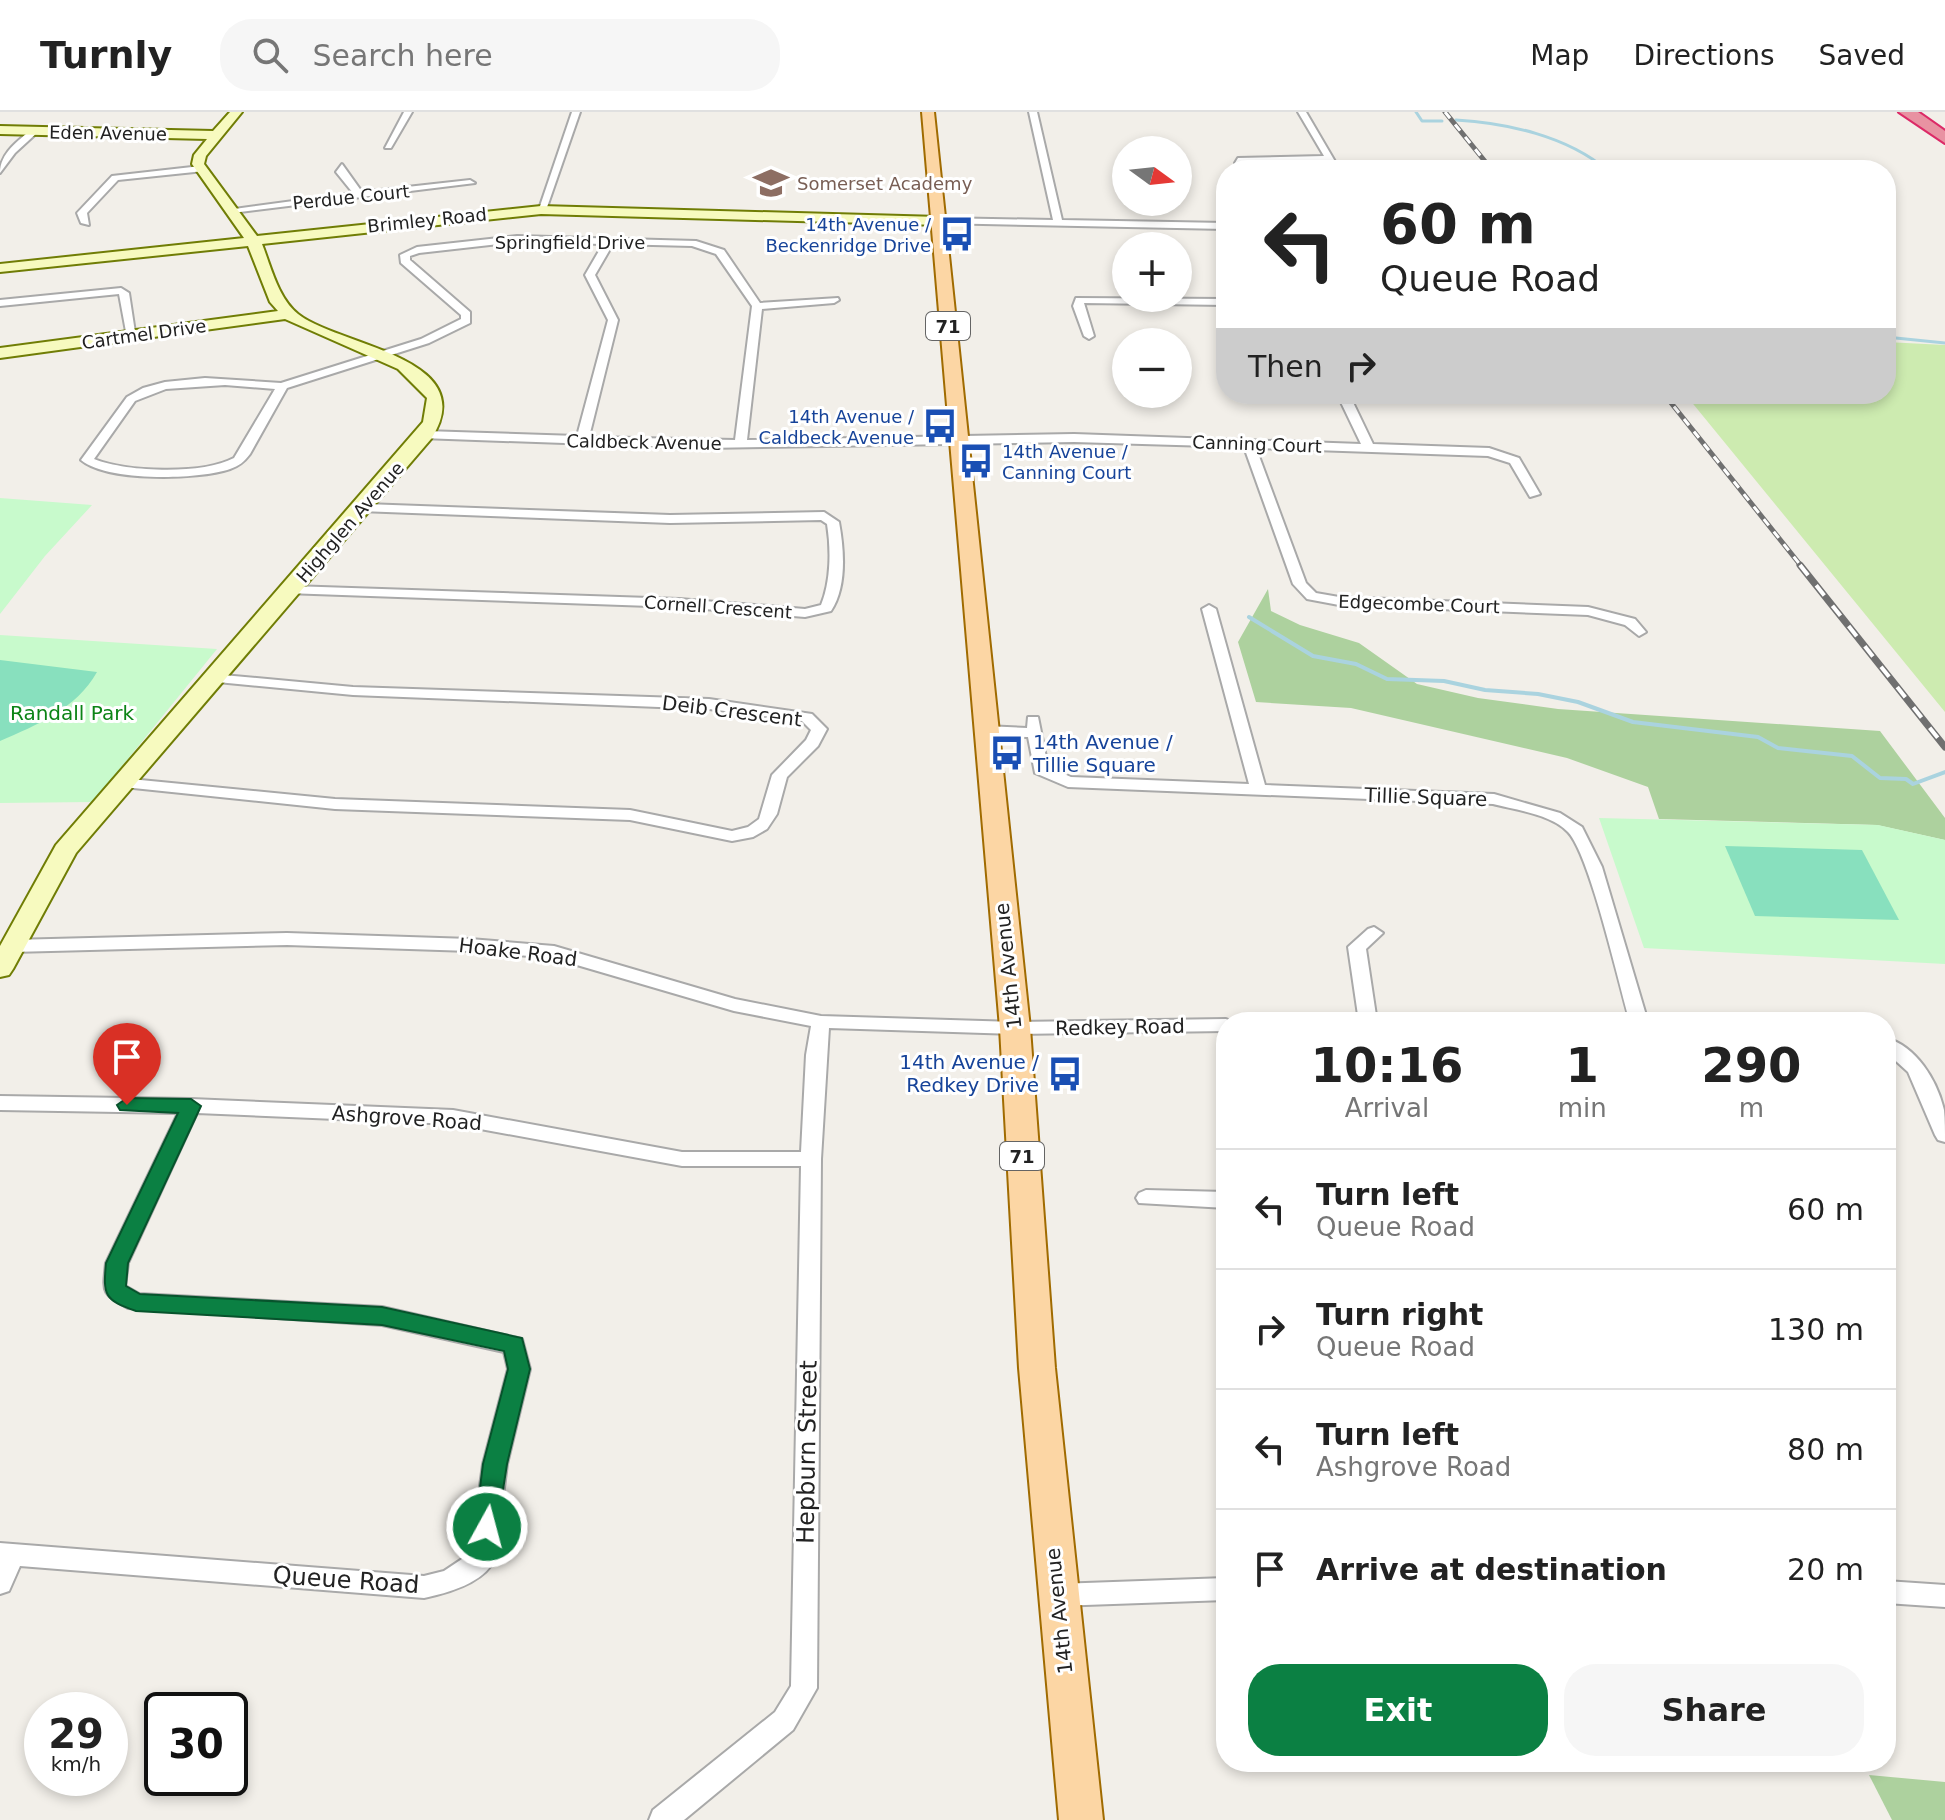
<!DOCTYPE html>
<html lang="en">
<head>
<meta charset="utf-8">
<style>
	:root { --surface:#fff; --page:#f6f6f6; --text:#222; --muted:#767676; --line:#e0e0e0; --accent:#0b8043 }
	body { margin:0; font-family:"DejaVu Sans",sans-serif; background:var(--page); color:var(--text); height:100vh; display:flex; flex-direction:column; font-size:30px; white-space:nowrap }
	* { box-sizing:border-box; margin:0 }
	p { font-size:26px; color:var(--muted) }
	.icon { flex:none; width:44px; height:44px; fill:none; stroke:currentColor; stroke-width:2; stroke-linecap:round; stroke-linejoin:round }
	.map { position:relative; flex:1; overflow:hidden }
	.sheet { position:absolute; left:1216px; top:900px; width:680px; height:760px; display:flex; flex-direction:column; background:var(--surface); border-radius:32px; box-shadow:0 4px 12px #0003 }
	.sheet>* { flex:none }
	.top-card { position:absolute; left:1216px; top:48px; width:680px; height:244px; border-radius:32px; box-shadow:0 4px 12px #0003; background:#fff; color:var(--text); overflow:hidden }
	.needle { width:52px; rotate:105deg }
	.controls { position:absolute; left:1112px; top:24px; display:grid; gap:16px }
	.controls a { display:grid; place-items:center; width:80px; height:80px; border-radius:50%; background:var(--surface); box-shadow:0 4px 12px #0003; font-size:40px }
	.speed { position:absolute; left:24px; top:1580px; display:flex; gap:16px; font-size:40px; font-weight:700; text-align:center }
	.speed>* { display:grid; place-content:center; width:104px; height:104px; border-radius:50%; background:var(--surface); box-shadow:0 4px 12px #0003; line-height:1 }
	.speed small { font-size:20px; font-weight:400 }
	.speed .limit { border:4px solid #111; border-radius:12px; background:#fff; color:#111 }
	.pin { position:absolute; display:grid; place-items:center; width:68px; height:68px; color:#fff; margin:-82px -34px; border-radius:50% 50% 50% 0; rotate:-45deg; box-shadow:0 0 8px #0007 }
	.pin .icon { rotate:45deg }
	.me { position:absolute; width:88px; margin:-44px; rotate:7deg; stroke-linejoin:round; filter:drop-shadow(0 0 6px #0008) }
	.turn { display:flex; align-items:center; gap:28px; height:168px; padding:0 32px; font-size:36px }
	.turn .icon { width:104px; height:104px; stroke-width:2.5 }
	.turn b { display:block; font-size:56px; line-height:68px }
	.then { display:flex; align-items:center; height:76px; padding:0 32px; background:#0003; gap:16px; font-size:30px }
	.eta { display:flex; justify-content:space-evenly; align-items:center; height:136px; text-align:center }
	.eta b { font-size:48px; font-weight:600; line-height:56px }
	.button { display:flex; gap:16px; margin-top:auto; padding:16px 32px }
	.button a { flex:1; height:92px; border-radius:32px; background:var(--accent); color:#fff; font-size:32px; font-weight:600; line-height:92px; text-align:center }
	.button a+a { background:var(--page); color:var(--text) }
	ul { padding:0; list-style:none }
	li { display:flex; align-items:center; gap:24px; height:120px; padding:0 32px; border-top:2px solid var(--line) }
	li div { flex:1 }
	li b { display:block; font-size:30px }
	li em { font-style:normal }
	header { display:flex; align-items:center; gap:48px; box-sizing:border-box; height:112px; padding:0 40px; background:var(--surface); border-bottom:2px solid var(--line) }
	header strong { font-size:38px }
	nav { display:flex; gap:44px; margin-inline-start:auto; font-size:28px }
	.search { width:560px; height:72px; background:var(--page); display:flex; align-items:center; gap:20px; box-sizing:border-box; padding:0 28px; border-radius:32px; color:var(--muted); font-size:30px }
	.map>svg:first-child { display:block }
	.grass { fill:#cdebb0 }
	.forest { fill:#add19e }
	.park { fill:#c8facc }
	.pitch { fill:#88e0be }
	.lines { fill:none; stroke-linecap:round; stroke-linejoin:round }
	.stream-far1 { stroke:#aad3df; stroke-width:3 }
	.stream { stroke:#aad3df; stroke-width:4 }
	.street-casing { stroke:#a9a9a9; stroke-width:4 }
	.secondary-casing { stroke:#707d05; stroke-width:4 }
	.primary-casing { stroke:#a06b00; stroke-width:4 }
	.highway-casing { stroke:#dc2a67; stroke-width:4 }
	.street { fill:#fff; fill-rule:evenodd }
	.secondary { fill:#f7fabf; fill-rule:evenodd }
	.primary { fill:#fcd6a4; fill-rule:evenodd }
	.highway { fill:#e892a2; fill-rule:evenodd }
	.rail-far1-casing { stroke:#707070; stroke-width:5 }
	.rail-casing { stroke:#707070; stroke-width:7 }
	.rail-far1 { stroke:#fff; stroke-width:3; stroke-dasharray:8; stroke-linecap:butt }
	.rail { stroke:#fff; stroke-width:4; stroke-dasharray:13; stroke-linecap:butt }
	.route { fill:#0b8043; stroke:#07532c; stroke-width:2 }
	.labels { text-anchor:middle; dominant-baseline:central; stroke-width:6; stroke-linejoin:round; paint-order:stroke }
	.far-street-label { font-size:18px; fill:#222; stroke:#fff }
	.far-education-label { font-size:18px; fill:#785e54; stroke:#fff; text-anchor:start }
	.far-transit-label { font-size:18px; fill:#164399; stroke:#fff; text-anchor:end }
	.shield { fill:#fff; stroke:#646464; stroke-width:2 }
	.shield-label { font-size:18px; font-weight:bold; fill:#222 }
	.street-label { font-size:20px; fill:#222; stroke:#fff }
	.park-label { font-size:20px; fill:#0c8416; stroke:#fff }
	.transit-label { font-size:20px; fill:#164399; stroke:#fff; text-anchor:start }
	.near-street-label { font-size:24px; fill:#222; stroke:#fff }
</style>
</head>
<body>
<header>
<strong>Turnly</strong>
<div class="search"><svg class="icon" aria-label="search" viewBox="0 0 24 24"><circle cx="10" cy="10" r="6"/><path d="M15 15l6 6"/></svg>Search here</div>
<nav><a>Map</a><a>Directions</a><a>Saved</a></nav>
</header>
<div class="map">
<svg width="1945" height="1708" viewBox="0 0 1945 1708">
	<rect width="100%" height="100%" fill="#f2efe9"/>
	<!-- grass -->
	<polygon class="grass" points="1886,230 1945,233 1945,600 1685,282 1886,282"/>
	<!-- forest -->
	<g class="forest">
		<polygon points="1268,477 1271,499 1300,513 1359,531 1417,572 1478,586 1558,597 1880,619 1945,706 1945,728 1877,713 1659,707 1648,675 1567,646 1351,596 1256,590 1238,530"/>
		<polygon points="1869,1663 1945,1670 1945,1708 1892,1708"/>
	</g>
	<!-- park -->
	<g class="park">
		<polygon points="0,386 92,393 45,444 0,502"/>
		<polygon points="0,523 217,537 93,690 0,691"/>
		<polygon points="1599,706 1878,713 1945,728 1945,852 1644,836"/>
	</g>
	<!-- pitch -->
	<g class="pitch">
		<path d="M0,548L97,560C76,597 37,613 0,629Z"/>
		<polygon points="1725,734 1862,738 1899,808 1755,804"/>
	</g>
	<g class="lines">
		<!-- stream-far1 -->
		<g class="stream-far1">
			<polyline points="1416,0 1422,9 1442,9"/>
			<path d="M1456,8C1507,11 1567,24 1607,58"/>
			<polyline points="1886,225 1945,231"/>
		</g>
		<!-- stream -->
		<polyline class="stream" points="1249,505 1313,544 1356,552 1387,567 1444,569 1485,578 1538,582 1578,590 1633,610 1758,625 1778,636 1852,644 1880,666 1906,667 1913,672 1945,660"/>
		<!-- street casing -->
		<g class="street-casing">
			<g id="street">
				<polygon points="404,0 412,0 391,36 385,36"/>
				<polygon points="572,0 580,0 546,98 538,100"/>
				<polygon points="1029,0 1037,0 1062,108 1226,111 1226,117 936,111 934,109 939,106 1053,108"/>
				<polygon points="1298,0 1306,0 1340,58 1332,58 1327,50 1235,51 1238,46 1324,44"/>
				<path d="M32,17L39,19L15,41L0,61C0,41 18,29 32,17Z"/>
				<polygon points="342,52 362,80 470,68 475,71 232,101 227,98 353,81 336,60"/>
				<polygon points="201,54 204,59 118,68 87,101 89,113 81,111 77,101 112,64"/>
				<path d="M517,124L696,129L724,138L760,191L838,186L839,188L834,191L762,197L747,328L1074,322L1361,332L1337,282H1349L1373,332L1489,336L1519,346L1540,382L1530,385L1510,351L1488,344L1256,336L1306,471L1316,481L1339,485L1588,495L1635,507L1646,520L1639,524L1625,513L1588,503L1339,493L1307,487L1293,472L1244,335L1074,330L705,336L421,326L419,323L425,319L577,324L608,208L585,163L603,132L517,130L419,141L410,144V148L470,200V211L429,231L287,276L250,342C244,350 239,354 230,357C198,368 107,370 81,348L127,285L143,276L165,270L205,266L281,271L421,227L461,207V203L401,151L400,143L417,135ZM613,132L692,134L716,142L752,194L735,328L589,325L618,208L595,163ZM225,273L275,277L234,346C202,363 127,360 94,347L135,289L166,277Z"/>
				<polygon points="121,176 129,181 136,227 127,225 119,182 0,194 0,188"/>
				<polygon points="1076,186 1226,187 1226,193 1084,191 1094,224 1089,227 1084,224 1073,194"/>
				<path d="M365,392L670,403L824,400L839,410C844,437 847,475 831,499L805,505L679,495L286,481L284,478L291,474L679,487L805,497L821,493C831,469 831,437 827,412L821,408L670,411L360,399V393Z"/>
				<path d="M1209,493L1216,497L1265,673L1494,682L1560,701L1582,715L1602,755L1648,910H1630C1619,873 1590,743 1568,720C1551,702 1516,698 1493,692L1068,675L1035,661L1028,625L985,624L977,619L985,614L1027,616L1028,605H1038L1048,655L1071,665L1249,672L1202,497Z"/>
				<polygon points="212,562 353,575 709,587 812,602 827,617 818,634 787,665 777,702 767,717 753,725 732,729 630,708 335,697 114,674 112,671 114,668 120,666 335,687 630,698 732,719 748,715 759,707 772,663 806,628 811,618 802,609 709,597 353,583 207,569 207,563"/>
				<polygon points="1374,815 1383,821 1366,837 1377,910 1359,910 1348,835 1368,817"/>
				<path d="M287,821L470,827L554,834L735,887L821,904L1015,910L1226,907L1233,910H1226V919L1015,922L829,916L821,1047L817,1576L793,1618L684,1708H649L653,1698L775,1600L791,1574L801,1054H682L453,1012L197,1001L128,1151L125,1174L139,1182L382,1195L522,1227L530,1257L507,1352L495,1447C484,1471 448,1481 424,1486L20,1454L9,1479L0,1482V1431L424,1464L444,1459L471,1441L483,1352L508,1257L504,1240L382,1213L128,1196C101,1181 103,1181 106,1151L178,1001L0,998V984L191,987L453,998L682,1040H801L806,943L811,914L734,899L553,846L470,839L287,833L12,840L3,834L12,828Z"/>
				<path d="M1886,926C1916,934 1937,968 1944,998C1945,1008 1945,1020 1945,1030L1938,1028L1935,1023L1908,960L1886,940Z"/>
				<polygon points="1146,1078 1226,1080 1226,1096 1139,1091 1136,1086 1139,1081"/>
				<polygon points="1226,1466 1226,1488 1057,1494 1048,1491 1044,1483 1048,1475 1057,1472"/>
				<polygon points="1886,1469 1945,1473 1945,1495 1886,1491"/>
			</g>
		</g>
		<!-- secondary casing -->
		<g class="secondary-casing">
			<path id="secondary" d="M230,0H242L206,44L204,52L257,124L541,94L939,105L946,109L939,113L541,102L262,132C271,155 278,186 298,202C338,234 484,245 431,327L76,741L13,857L9,863L0,865V834L56,733L423,310L427,286L398,257L285,207L0,246V236L278,199L270,190L248,134L0,160V152L244,126L192,52L194,43L207,27L0,22V14L213,19Z"/>
		</g>
		<!-- primary casing -->
		<g class="primary-casing">
			<polygon id="primary" points="922,0 934,0 1030,916 1055,1256 1103,1708 1059,1708 1019,1256 1000,916"/>
		</g>
		<!-- highway casing -->
		<g class="highway-casing">
			<polygon id="highway" points="1899,0 1918,0 1945,19 1945,31"/>
		</g>
		<!-- street -->
		<use href="#street" class="street"/>
		<!-- secondary -->
		<use href="#secondary" class="secondary"/>
		<!-- primary -->
		<use href="#primary" class="primary"/>
		<!-- highway -->
		<use href="#highway" class="highway"/>
		<!-- rail-far1 casing -->
		<g class="rail-far1-casing">
			<g id="rail-far1">
				<polyline points="1445,0 1492,58"/>
				<polyline points="1664,282 1802,455"/>
			</g>
		</g>
		<!-- rail casing -->
		<g class="rail-casing">
			<polyline id="rail" points="1800,453 1945,635"/>
		</g>
		<!-- rail-far1 -->
		<use href="#rail-far1" class="rail-far1"/>
		<!-- rail -->
		<use href="#rail" class="rail"/>
	</g>
	<!-- route -->
	<path class="route" d="M127,986L191,987L201,994L128,1151L126,1174L140,1182L382,1195L522,1226L530,1257L507,1352L496,1423L487,1426L479,1423L475,1415L483,1352L508,1257L504,1239L382,1213L136,1199C104,1188 103,1183 106,1151L178,1001L120,998L117,993Z"/>
	<!-- icons -->
	<defs>
		<g id="school-bare" transform="scale(2.76)"><path d="M0-5L7-2L0 1L-7-2ZM-4 1L0 2.5L4 1V4Q0 6-4 4Z" fill="#8d6e63" stroke="#fff" stroke-width="2.5" paint-order="stroke"/></g>
		<g id="bus-bare" transform="scale(2.76)"><path d="M-5-6H5V4H4V6H2V4H-2V6H-4V4H-5ZM-3.5-4V0h7V-4ZM-3.5 1.2v1.5H-2V1.2ZM2 1.2v1.5H3.5V1.2Z" fill="#1a4fb4" stroke="#fff" stroke-width="2.5" paint-order="stroke"/></g>
	</defs>
	<g fill-rule="evenodd">
		<use href="#school-bare" x="771" y="71"/>
		<use href="#bus-bare" x="957" y="122"/>
		<use href="#bus-bare" x="940" y="314"/>
		<use href="#bus-bare" x="976" y="349"/>
		<use href="#bus-bare" x="1007" y="641"/>
		<use href="#bus-bare" x="1065" y="962"/>
	</g>
	<g class="labels">
		<!-- far-street labels -->
		<g class="far-street-label">
			<text transform="translate(108 21) rotate(1)">Eden Avenue</text>
			<text transform="translate(351 85) rotate(-6)">Perdue Court</text>
			<text transform="translate(427 108) rotate(-6)">Brimley Road</text>
			<text x="570" y="130">Springfield Drive</text>
			<text transform="translate(144 222) rotate(-8)">Cartmel Drive</text>
			<text transform="translate(644 330) rotate(1)">Caldbeck Avenue</text>
			<text transform="translate(1257 332) rotate(2)">Canning Court</text>
			<text transform="translate(350 410) rotate(-49)">Highglen Avenue</text>
			<text transform="translate(1419 492) rotate(2)">Edgecombe Court</text>
			<text transform="translate(718 495) rotate(4)">Cornell Crescent</text>
		</g>
		<!-- far-education labels -->
		<g class="far-education-label">
			<text x="797" y="71">Somerset Academy</text>
		</g>
		<!-- far-transit labels -->
		<g class="far-transit-label">
			<text x="931" y="112">14th Avenue /<tspan x="931" dy="21">Beckenridge Drive</tspan></text>
			<text x="914" y="304">14th Avenue /<tspan x="914" dy="21">Caldbeck Avenue</tspan></text>
			<text x="1002" y="339" text-anchor="start">14th Avenue /<tspan x="1002" dy="21">Canning Court</tspan></text>
		</g>
		<!-- shield labels -->
		<g class="shield">
			<rect x="926" y="200" width="44" height="28" rx="6"/>
			<rect x="1000" y="1030" width="44" height="28" rx="6"/>
		</g>
		<g class="shield-label">
			<text x="948" y="214">71</text>
			<text x="1022" y="1044">71</text>
		</g>
		<!-- street labels -->
		<g class="street-label">
			<text transform="translate(732 599) rotate(7)">Deib Crescent</text>
			<text transform="translate(1426 685) rotate(2)">Tillie Square</text>
			<text transform="translate(518 840) rotate(7)">Hoake Road</text>
			<text transform="translate(1008 854) rotate(-96)">14th Avenue</text>
			<text transform="translate(1120 915) rotate(-1)">Redkey Road</text>
			<text transform="translate(407 1006) rotate(4)">Ashgrove Road</text>
			<text transform="translate(1059 1499) rotate(-96)">14th Avenue</text>
		</g>
		<!-- park labels -->
		<g class="park-label">
			<text x="72" y="601">Randall Park</text>
		</g>
		<!-- transit labels -->
		<g class="transit-label">
			<text x="1033" y="630">14th Avenue /<tspan x="1033" dy="23">Tillie Square</tspan></text>
			<text x="1039" y="950" text-anchor="end">14th Avenue /<tspan x="1039" dy="23">Redkey Drive</tspan></text>
		</g>
		<!-- near-street labels -->
		<g class="near-street-label">
			<text transform="translate(807 1340) rotate(-89)">Hepburn Street</text>
			<text transform="translate(346 1468) rotate(4)">Queue Road</text>
		</g>
	</g>
</svg>
<div class="controls">
<a><svg class="needle" viewBox="-14 -14 28 28"><path d="M0-13l5 13h-10z" fill="#e53935"/><path d="M0 13l5-13h-10z" fill="#767676"/></svg></a>
<a>+</a>
<a>−</a>
</div>
<div class="speed"><div>29<small>km/h</small></div><div class="limit">30</div></div>
<div class="pin" style="left:127px;top:993px;background:#d93025"><svg class="icon" aria-label="arrive" viewBox="0 0 24 24"><path d="M6 21V4h12l-3 4 3 4H6"/></svg></div>
<svg class="me" style="left:487px;top:1415px" viewBox="-20 -20 40 40"><circle r="17" fill="#0b8043" stroke="#fff" stroke-width="3"/><path d="M0-11L8 9 0 5-8 9z" fill="#fff"/></svg>
<div class="top-card">
<div class="turn"><svg class="icon" aria-label="left" viewBox="0 0 24 24"><path d="M17 20v-9H6M10 6l-5 5 5 5"/></svg><div><b>60 m</b>Queue Road</div></div>
<div class="then">Then<svg class="icon" aria-label="right" viewBox="0 0 24 24"><path d="M7 20v-9h11M14 6l5 5-5 5"/></svg></div>
</div>
<section class="sheet">
<div class="eta">
<div><b>10:16</b><p>Arrival</p></div>
<div><b>1</b><p>min</p></div>
<div><b>290</b><p>m</p></div>
</div>
<ul>
<li><svg class="icon" aria-label="left" viewBox="0 0 24 24"><path d="M17 20v-9H6M10 6l-5 5 5 5"/></svg><div><b>Turn left</b><p>Queue Road</p></div><em>60 m</em></li>
<li><svg class="icon" aria-label="right" viewBox="0 0 24 24"><path d="M7 20v-9h11M14 6l5 5-5 5"/></svg><div><b>Turn right</b><p>Queue Road</p></div><em>130 m</em></li>
<li><svg class="icon" aria-label="left" viewBox="0 0 24 24"><path d="M17 20v-9H6M10 6l-5 5 5 5"/></svg><div><b>Turn left</b><p>Ashgrove Road</p></div><em>80 m</em></li>
<li><svg class="icon" aria-label="arrive" viewBox="0 0 24 24"><path d="M6 21V4h12l-3 4 3 4H6"/></svg><div><b>Arrive at destination</b></div><em>20 m</em></li>
</ul>
<div class="button"><a>Exit</a><a>Share</a></div>
</section>
</div>
</body>
</html>
